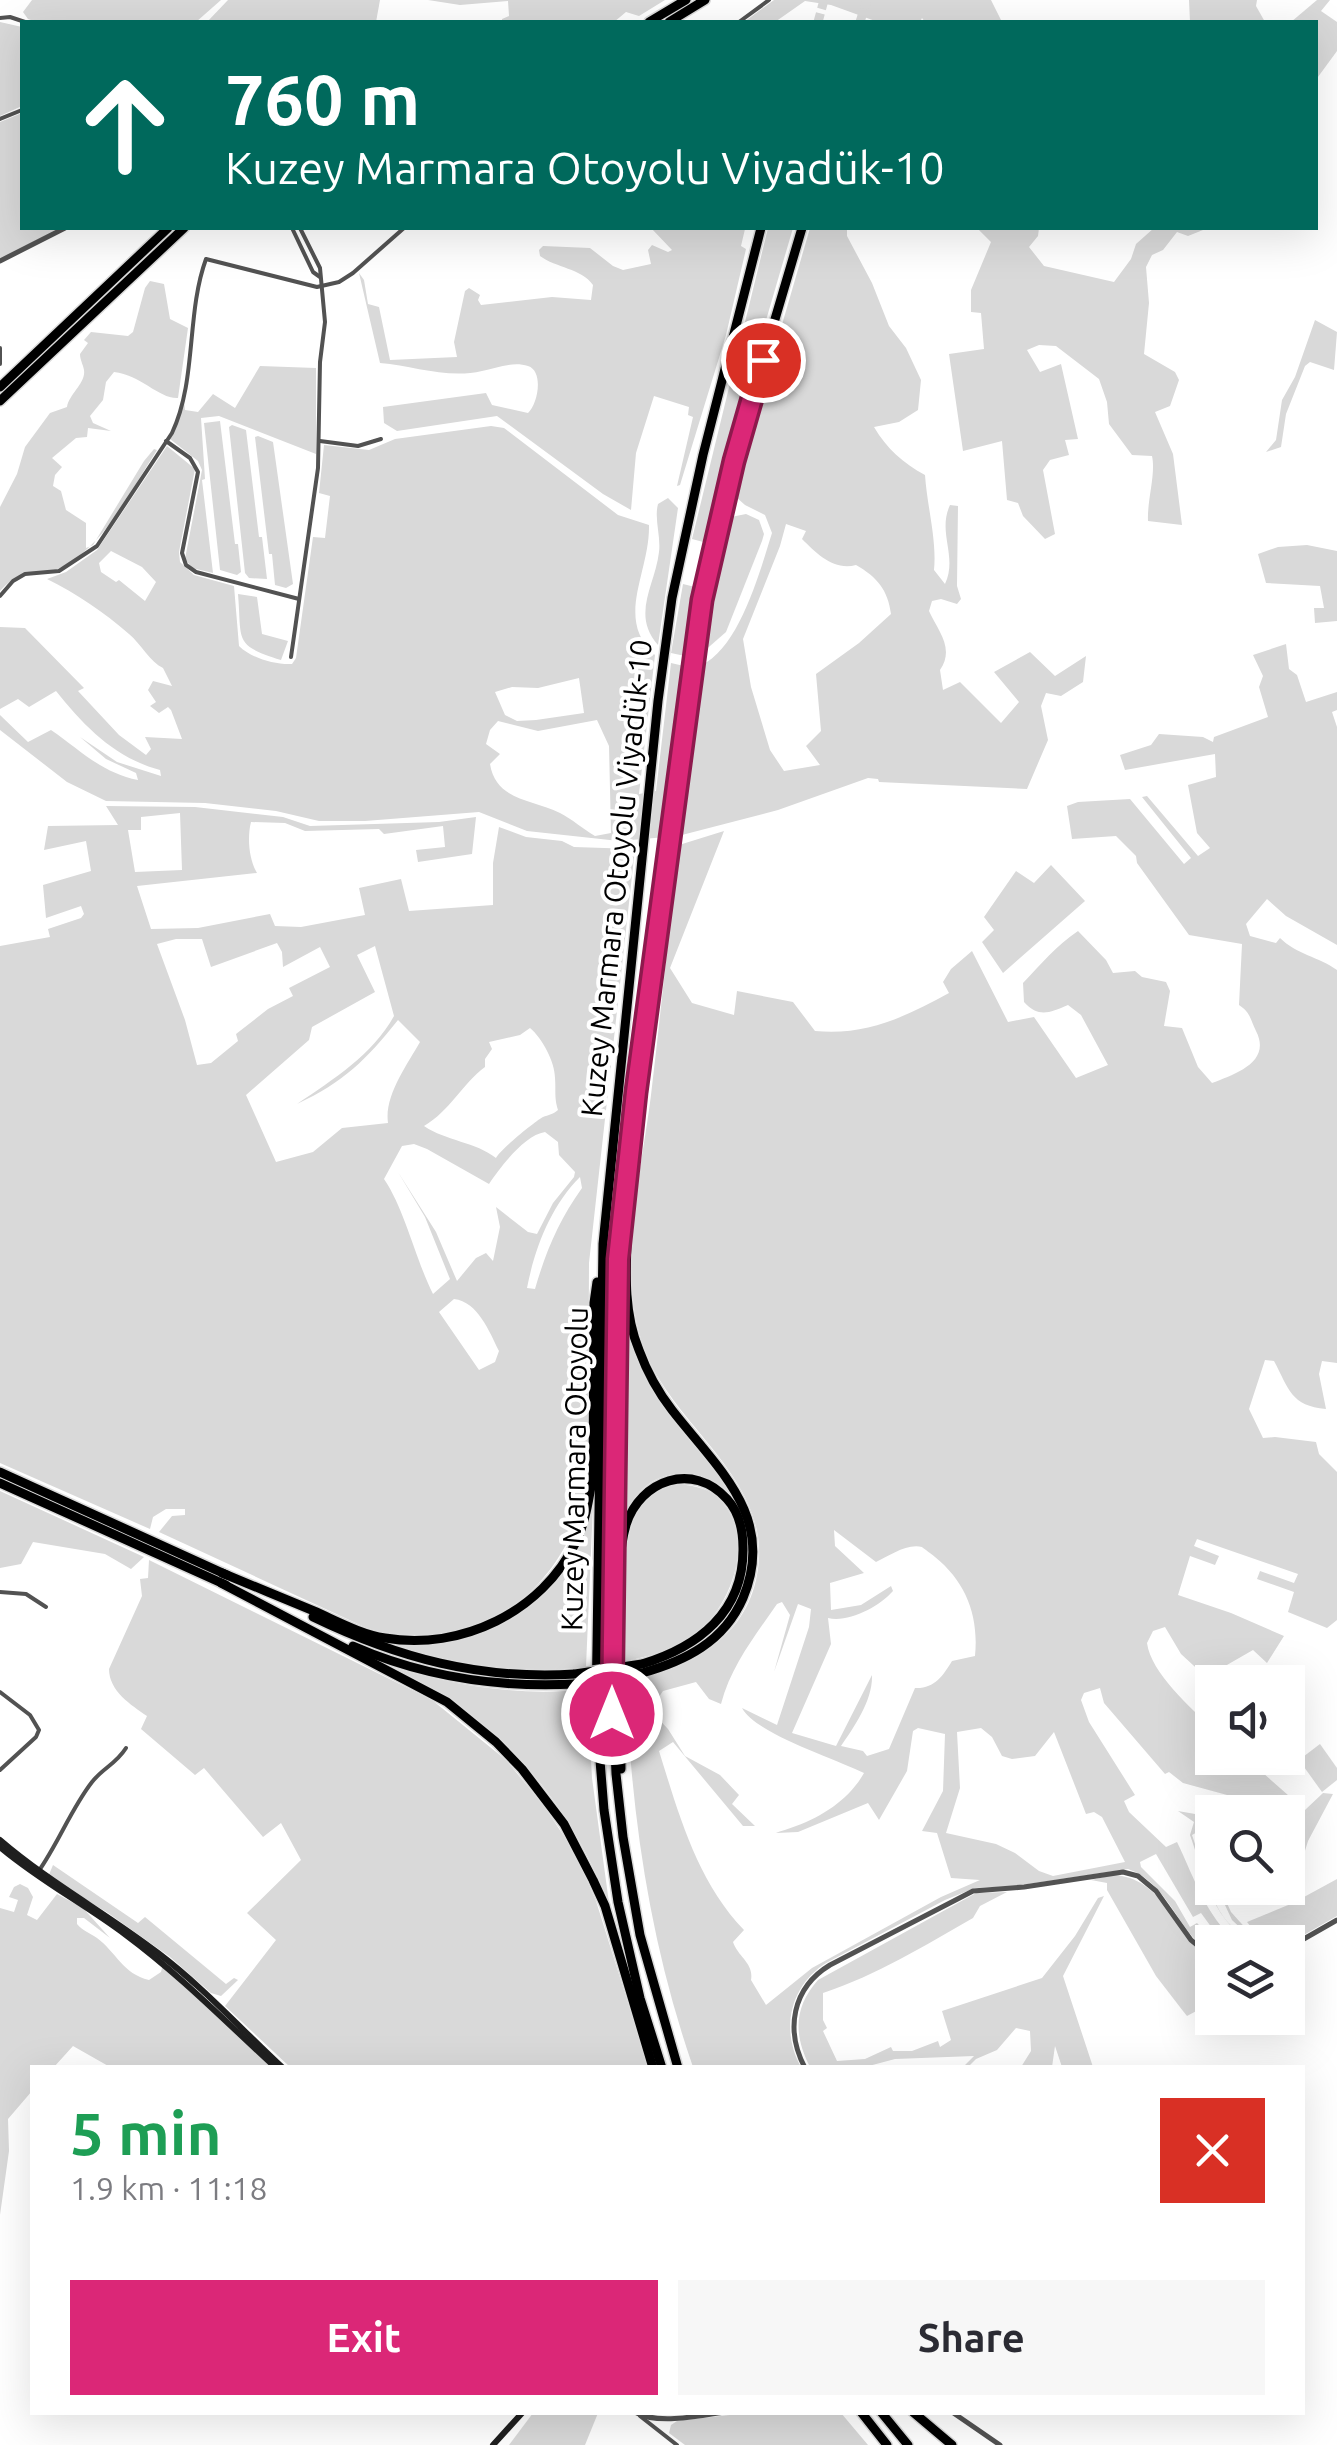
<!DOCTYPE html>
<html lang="en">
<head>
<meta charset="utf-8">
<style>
	:root { --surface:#fff; --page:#f7f7f7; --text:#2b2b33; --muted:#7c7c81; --accent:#db2777 }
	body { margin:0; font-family:Ubuntu,sans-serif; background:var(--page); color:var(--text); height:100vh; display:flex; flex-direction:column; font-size:38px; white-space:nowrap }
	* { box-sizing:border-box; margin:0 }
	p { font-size:32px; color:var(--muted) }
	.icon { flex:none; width:55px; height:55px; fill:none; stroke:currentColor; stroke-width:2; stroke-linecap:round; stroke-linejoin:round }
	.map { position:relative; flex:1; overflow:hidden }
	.side { position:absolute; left:30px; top:2065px; width:1275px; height:350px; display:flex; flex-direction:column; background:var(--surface); border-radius:0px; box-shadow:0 10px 40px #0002 }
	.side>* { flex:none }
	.top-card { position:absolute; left:20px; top:20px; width:1298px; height:210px; border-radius:0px; box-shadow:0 10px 40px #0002; background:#00695c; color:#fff; overflow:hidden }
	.buttons { position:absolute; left:1195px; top:1665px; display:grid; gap:20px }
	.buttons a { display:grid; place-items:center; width:110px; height:110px; border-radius:0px; background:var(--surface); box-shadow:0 10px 40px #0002; font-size:50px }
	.pin { position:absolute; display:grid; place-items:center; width:85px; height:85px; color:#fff; margin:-42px; border:5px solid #fff; border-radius:50%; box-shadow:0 2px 10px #0007 }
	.me { position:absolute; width:110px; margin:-55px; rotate:0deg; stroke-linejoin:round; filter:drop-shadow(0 0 8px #0008) }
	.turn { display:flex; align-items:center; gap:35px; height:210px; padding:0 40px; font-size:45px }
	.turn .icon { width:130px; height:130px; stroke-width:2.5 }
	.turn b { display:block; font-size:70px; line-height:85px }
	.round { display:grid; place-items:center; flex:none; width:105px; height:105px; border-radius:0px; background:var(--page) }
	.summary { display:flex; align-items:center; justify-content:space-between; height:170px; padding:0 40px }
	h1 { font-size:60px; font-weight:700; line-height:75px; color:#1e9e55 }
	.button { display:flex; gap:20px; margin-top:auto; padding:20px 40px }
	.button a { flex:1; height:115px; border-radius:0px; background:var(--accent); color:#fff; font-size:40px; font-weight:700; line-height:115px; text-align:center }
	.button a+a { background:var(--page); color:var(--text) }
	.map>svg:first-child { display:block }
	.green { fill:#d9d9d9; fill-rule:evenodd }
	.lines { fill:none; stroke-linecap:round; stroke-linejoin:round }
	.motorway-tunnel { stroke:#d9d9d9; stroke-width:9; stroke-dasharray:9 4.5; stroke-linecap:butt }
	.trunk-casing { stroke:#dbdbdb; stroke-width:12 }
	.motorway-casing { stroke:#dbdbdb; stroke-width:12 }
	.minor { stroke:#525252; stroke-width:4 }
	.tertiary { stroke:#525252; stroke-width:5 }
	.secondary { stroke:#1f1f1f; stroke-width:6 }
	.trunk { stroke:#000; stroke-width:9 }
	.motorway { stroke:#000; stroke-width:9 }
	.motorway-bridge-casing { stroke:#dbdbdb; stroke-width:12; stroke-linecap:butt }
	.motorway-bridge { stroke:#000; stroke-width:9 }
	.route-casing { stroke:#8e194d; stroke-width:25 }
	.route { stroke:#db2777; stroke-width:18 }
	.labels { text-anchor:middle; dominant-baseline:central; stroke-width:8; stroke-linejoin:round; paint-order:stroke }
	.street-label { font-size:30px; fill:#000; stroke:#fff }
</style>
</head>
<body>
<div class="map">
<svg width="1337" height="2445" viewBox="0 0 1337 2445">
	<rect width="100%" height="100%" fill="#fff"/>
	<!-- green -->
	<g class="green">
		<polygon points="32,0 221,0 196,22 115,20 104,22 37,22 28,19 23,12"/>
		<polygon points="228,0 380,0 376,22 207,22"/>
		<polygon points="428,0 665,0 639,16 626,12 614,22 502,22 502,19 509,16 508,1 460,5"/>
		<polygon points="774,0 991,0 1002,22 925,22 922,18 920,22 878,22 831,5 805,1 775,22 744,22"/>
		<polygon points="1189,0 1257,0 1256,6 1265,22 1190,22"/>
		<polygon points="1317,0 1330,0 1321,11 1337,22 1337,51 1315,81 1315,22 1291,22"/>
		<polygon points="0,22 22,27 22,106 0,116"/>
		<polygon points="22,113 22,228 60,228 0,259 0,122"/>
		<path d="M651,228H749L745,229L741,246L746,249L726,335L680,485L677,486L693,417L688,415L689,407L654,396L636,453L631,510L603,494L497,416L397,431L384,423L383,407L486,393L492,405L528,413C538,404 544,371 528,366C513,361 496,368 482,371C448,379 414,366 380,363L359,273L364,280L368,304L379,307L390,360L457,357L454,342L465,291L469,288L480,295L478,300L481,305L552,297L591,300L593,285C581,268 556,268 540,256L539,250L543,246L590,248L613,266L623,270L651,264L648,250L652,245L668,252L672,250Z"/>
		<polygon points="768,228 793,228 721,474 707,543 692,539"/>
		<path d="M810,228H847V236L872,283L889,326L906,348L921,380L918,410L899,422L874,427C887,449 903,463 925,475C927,506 937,540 934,570L945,584C958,556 937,533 950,505L958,506L957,586L961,599L957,604L941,599L932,601L929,611C938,631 955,648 940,670L943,690L960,682L1001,723L1019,702L994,672L1030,652L1055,676L1086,656L1083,682L1061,696L1046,693L1041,706L1048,740L1027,789L879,782L878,779L868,778L778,810L678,836L619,841L527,831L479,812L365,821H319L276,811L205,803L106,801L67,782L0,730V715L28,742L51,730C80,750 102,773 138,780L136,773L106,759L80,737L117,762L161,776L160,770C115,758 85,727 56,691L29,707L18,699L0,709V627L25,628L84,688L78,691L119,735L146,755L151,749L145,737L182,739L171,710L168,707L159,713L150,706L156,702L148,690L153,681L172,686L163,668C150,662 141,644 129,634C104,612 77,594 47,579L66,572L97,550L167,446L195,469L179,552L180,562L194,575L234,586L239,646C251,658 275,665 292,664L296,658L313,537L325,538L330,496L319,493L324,445L369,450L395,439L491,426L504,428L618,515L649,525C650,573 614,619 655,655L639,794L656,791L671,663L684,666L668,788L684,785L701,665C739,649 760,571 772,533L765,515L745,505L736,497L744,456ZM786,524L806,531L802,539C817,554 834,571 856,565C877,577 888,590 891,614L859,643L816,674L821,731L806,746L820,765L784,771L770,750L751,687L743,639L780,546ZM111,551L142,567L156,582L145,601L119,580L116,582L101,572L99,563ZM579,678L584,713L536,720L517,721L505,715L495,692L512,687L538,688ZM597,720L609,746L611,833L595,836C583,829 572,819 560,813C532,799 496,801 490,764L500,754L486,744L490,730L498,721L538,731Z"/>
		<path d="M977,228H1039L1038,236L1029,247L1044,266L1114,282L1131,259L1136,244L1154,228H1208L1188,236L1177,232L1163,250L1152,255L1146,267L1149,303L1144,354L1175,372L1179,380L1170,406L1155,412L1173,454L1182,525L1148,521C1147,500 1156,474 1152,456L1132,455L1109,424L1107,402L1099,379L1056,346L1039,345L1027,350L1040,372L1061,364L1078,439L1065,440L1069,455L1050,460L1043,470L1055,534L1045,539L1023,516L1018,503L1007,500L1002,441L963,451L949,354L984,349L981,313L971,312V290L991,242Z"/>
		<path d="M150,281L164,284L170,319L188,328L178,398C159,399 141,375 114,372L106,382L103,400L90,416L93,423L111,431L88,428L87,437L76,438L52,458L62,467L55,475L53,486L61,491L66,510L86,523V548L93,545L144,461L154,449L157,450C130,491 107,542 64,566C39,580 27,561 0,591V507L17,474L25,447L50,413L67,407C69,394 86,383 84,370C83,364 80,360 80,354L88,343L84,340L91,332L128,336L133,332L145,288Z"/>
		<polygon points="1315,320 1337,332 1334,370 1310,362 1305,366 1286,414 1281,447 1266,452 1276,440 1282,400 1295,377"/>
		<polygon points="260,366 316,368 316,454 219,416 201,418 205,479 202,480 213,573 192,568 185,559 202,470 198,461 170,439 184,401 185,410 198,412 213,394 235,408"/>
		<polygon points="220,421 235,544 238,544 241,572 237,575 220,570 204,423"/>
		<polygon points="232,425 246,430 259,537 262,537 267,579 249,578 245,573 229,427"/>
		<polygon points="258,436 273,442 293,584 286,588 275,585 272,554 269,554 255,437"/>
		<path d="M668,498L678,508L658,645C631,614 655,586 659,552C661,536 654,519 658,504Z"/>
		<polygon points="746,514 759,520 764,534 762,541 726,632 702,653 718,563 731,517"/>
		<polygon points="1307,545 1337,551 1337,621 1315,623 1314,608 1324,608 1320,586 1266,583 1258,554 1278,547"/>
		<polygon points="683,584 699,588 685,656 671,653"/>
		<path d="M238,594L257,597L262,634L288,641L281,660C233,645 242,641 238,594Z"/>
		<path d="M1286,644L1289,669L1297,675L1306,702L1337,692V710L1332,712L1337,727V945L1286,916L1267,899L1246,924L1250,936L1276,943L1280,938C1296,954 1319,957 1337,970V1363L1322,1361L1319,1374L1326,1409C1291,1406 1289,1389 1274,1361L1265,1360L1249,1409L1263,1438L1275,1437L1316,1442L1319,1454L1337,1472V1620L1327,1628L1288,1612L1294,1592L1257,1579L1260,1571L1294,1583L1298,1574L1197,1539L1194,1546L1219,1556L1215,1565L1190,1556L1178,1595L1231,1613L1284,1636L1267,1663L1253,1650L1206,1677L1181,1654L1165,1627L1153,1631L1147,1643C1151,1673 1191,1708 1212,1728V1758H1246L1305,1810L1323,1793L1333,1794L1308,1841L1294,1887L1288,1889L1301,1815L1183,1783L1169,1772L1165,1774L1104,1703L1100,1688L1084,1693L1081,1700L1089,1722L1135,1795L1124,1801L1129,1812L1166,1847L1177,1842C1189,1865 1217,1947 1247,1938C1211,1918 1203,1871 1190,1835L1194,1822L1178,1811L1212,1817V1825L1207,1828L1212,1868L1201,1830L1192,1835C1203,1865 1213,1926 1248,1935L1232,1920L1217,1888H1220L1231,1912L1250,1933L1254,1931L1247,1922L1293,1903L1337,1879V1916L1288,1944L1218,1942L1220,1939L1201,1913L1193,1917L1156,1854L1140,1862L1141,1867L1175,1901L1190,1927L1197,1923L1215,1942L1212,1954C1177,1932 1169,1883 1128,1869L1015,1886L975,1888L945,1900L828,1962C790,1984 780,2030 801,2067H693C650,1943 631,1815 626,1683C686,1669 745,1641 757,1575C775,1481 675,1429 645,1351C615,1272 641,1176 651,1095C661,1011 669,928 679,845L724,831L670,968L692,1003L734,1015L737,991L793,1002L815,1031C866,1036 905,1017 949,993L943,982L951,969L972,951L1008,1022L1034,1017L1076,1078L1108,1065L1081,1015L1068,1005C1049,1013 1039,1018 1024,1002L1023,983C1041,964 1056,946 1078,931L1106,960L1113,973L1135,971L1142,977L1166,982L1170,991L1164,1026L1182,1028L1198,1067L1212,1083C1235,1074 1272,1062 1256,1031C1250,1019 1251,1013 1239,1005L1242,944L1189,935L1137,863L1136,856L1116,836L1072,839L1067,806L1078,802L1130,799L1184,864L1191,858L1142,797L1147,796L1198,856L1210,848L1197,833L1188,785L1216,777L1215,754L1125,770L1120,755L1151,745L1159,734L1203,737L1213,742L1214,737L1268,717L1259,687L1263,676L1253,655ZM834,1530L876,1562C889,1556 907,1543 922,1547C923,1548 933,1555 935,1557C966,1582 979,1616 975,1656L952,1661C943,1676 934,1689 915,1688L889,1749L867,1756L863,1751L841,1746C854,1727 873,1700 872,1675L836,1746L792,1733L831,1644L828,1618C848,1623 879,1607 893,1591L891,1586L861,1605L831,1610L830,1583L864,1573L835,1546ZM782,1602L790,1615L774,1672L798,1604L811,1609L809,1627L777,1725L742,1708C756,1734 836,1759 864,1773C850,1798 824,1816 796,1826C789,1829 780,1831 776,1833L798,1832L868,1803L879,1820L907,1771L913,1731L918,1728L945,1734L943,1791L922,1831L937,1833L951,1878L980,1880L941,1897L812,1968L766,2005L751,1980C754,1963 738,1957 733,1942L744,1930C697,1881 679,1815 659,1751L673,1742L743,1826H755L732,1804L739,1795L720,1775L685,1756L668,1729L650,1710L663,1691L696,1682L709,1699L721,1704C731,1666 755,1636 777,1604ZM981,1728L992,1737L1002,1756L1012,1759L1035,1756L1054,1732L1086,1814L1094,1812L1102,1817L1125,1862L1053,1876L1039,1871L1015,1853L996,1844L946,1833L960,1788L957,1732Z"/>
		<path d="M106,806L195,807L283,817L310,826L439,822L476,817L472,854L418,862L416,850L445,847L443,826L384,834L379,829L305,831L285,823L251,822C247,838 249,859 257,873L137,886L151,929L198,928L270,914L275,926L301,927L365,915L359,888L401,879L409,911L493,905V863L499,827L526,837L562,841L574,847L635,849L589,1263L588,1486C562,1593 483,1653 371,1630L159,1532L172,1516L185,1515V1509H166L153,1517L150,1529L0,1463V946L50,937L48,929L81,918L84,914L81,906L46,918L43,885L91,871L86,841L44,850L48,826L118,825ZM180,813L182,870L135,872L128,830H141V817ZM176,939H202L211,967L277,943L282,952L283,967L320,947L330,967L289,988L293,996L268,1009L236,1034L238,1041L211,1063L197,1065L185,1020L157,944ZM375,946L394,1016C372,1055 334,1079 297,1104C344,1082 366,1060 398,1020L420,1042C407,1065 384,1096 388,1123L342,1128L313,1152L276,1162L246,1095L309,1040L312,1027L375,992L357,955ZM530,1028C542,1038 555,1062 555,1078C556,1090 554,1098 558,1110C554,1114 548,1115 543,1117C534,1122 500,1150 496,1158C476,1142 446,1141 424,1126C450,1111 462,1084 485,1067V1059L492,1049L489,1042L520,1035ZM545,1132L558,1142L559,1155L575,1172L574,1177L553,1203L537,1234L528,1232L496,1207L500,1227L493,1261L486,1253L476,1258L457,1281L436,1232L398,1172L425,1217L450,1279L433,1294C415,1258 405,1210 384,1179L402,1146L414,1144L427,1149L489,1184C501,1166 525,1135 545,1132ZM580,1177L582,1188C559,1220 546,1251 535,1289L527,1288C535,1247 551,1206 580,1177ZM454,1299C478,1302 489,1331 499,1351L495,1362L479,1370L439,1312Z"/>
		<polygon points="1051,865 1085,901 1003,973 982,942 994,930 984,917 1016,871 1034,883"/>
		<path d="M624,1322L651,1388L726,1483L738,1506C703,1459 643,1463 623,1520Z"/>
		<path d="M675,1483C689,1486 705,1486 717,1497C760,1536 730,1612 690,1638C670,1652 648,1656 626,1661C626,1618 614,1520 652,1492C658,1488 668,1486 675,1483Z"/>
		<polygon points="0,1491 144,1557 131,1569 105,1554 33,1542 21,1564 0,1568"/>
		<path d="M593,1505L586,1667C510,1675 453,1666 380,1641C406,1643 431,1645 457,1640C525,1626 571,1568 593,1505Z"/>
		<path d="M149,1560L432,1700L506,1760L544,1806L575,1853L596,1901L648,2067H290L225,2006L276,1940L247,1913L301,1860L281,1823L263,1837L204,1768L195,1775L141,1729L147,1716C131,1705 109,1691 109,1669L142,1596L140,1579L148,1578Z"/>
		<path d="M395,1668C457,1686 523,1697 587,1689L592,1778L609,1903C562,1789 503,1728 395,1668Z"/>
		<polygon points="1320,1744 1337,1768 1337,1780 1322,1792 1299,1760"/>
		<polygon points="53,1865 138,1923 145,1917 226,1984 234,1978 238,1980 221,1996 211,1993 170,1957 108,1913 48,1877"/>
		<path d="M1113,1875C1163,1877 1173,1932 1212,1960V1980L1202,2008L1187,2016L1183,2011L1156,1976L1107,1890V1883L1091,1880Z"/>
		<path d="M20,1884L28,1888L33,1897L27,1915L37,1920L57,1894L83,1908L110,1938L84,1918H77V1924C83,1931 90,1933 97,1938C116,1952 123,1974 149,1980L161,1972L163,1964L273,2067H110L73,2046L54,2067L32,2068V2091L8,2119L9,2151L0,2215V1908L14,1912L18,1900L9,1897L14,1887Z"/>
		<path d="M1007,1892L980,1906L973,1918C924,1946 877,1975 823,1993V2020L827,2028L823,2031L837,2061L865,2059L891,2047L893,2051H912L938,2041L940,2047L951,2040L942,2011L1042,1978L1075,1936L1098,1898L1104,1896L1063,1976L1093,2067H1062L1055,2046L1052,2067H1021L1031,2051L1030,2031L1016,2028L997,2050L976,2059L968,2067H963L974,2056L895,2059L865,2067H810C794,2036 793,2008 818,1980L976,1893Z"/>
		<polygon points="533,2413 533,2412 598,2413 585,2445 509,2445"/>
		<polygon points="747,2413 841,2413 868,2445 685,2445 669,2433 671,2425 677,2421"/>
	</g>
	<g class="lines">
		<!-- motorway-tunnel -->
		<g class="motorway-tunnel">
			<polyline points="818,22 824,0"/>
			<polyline points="860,22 867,0"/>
		</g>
		<!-- trunk casing -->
		<g class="trunk-casing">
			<g id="trunk">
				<polyline points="649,22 686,0"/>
				<polyline points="669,22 705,0"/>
				<polyline points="0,387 168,228"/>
				<polyline points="0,401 184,228"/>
			</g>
		</g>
		<!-- motorway casing -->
		<g class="motorway-casing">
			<g id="motorway">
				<path d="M628,1214C627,1260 621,1307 639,1350C647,1372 658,1392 672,1410C717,1468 777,1517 743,1598C724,1642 685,1661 642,1673"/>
				<polyline points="0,1472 227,1575"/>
				<polyline points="0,1483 226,1585"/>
				<path d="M222,1573C253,1586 283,1598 314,1611C337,1621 360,1634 385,1638C461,1651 542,1612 576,1542C586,1521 589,1498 593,1475L594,1303L597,1282"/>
				<polyline points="221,1583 447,1702 496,1742 522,1769 564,1824 593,1880 605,1906 653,2068"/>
				<path d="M313,1617C398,1658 480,1680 575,1674"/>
				<path d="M353,1646C424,1677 498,1688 575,1684"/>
				<path d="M621,1769C621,1720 620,1672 620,1624C620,1592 617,1556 626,1525C640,1480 693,1461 727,1499C739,1512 743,1531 743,1548C744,1612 698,1647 642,1664"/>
				<polyline points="662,2068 640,1998 618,1902 604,1810 596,1711 603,1244 658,701 672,598 703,455 761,228"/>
				<polyline points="678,2068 640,1935 623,1837 616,1774 611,1645 618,1259 636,1093 702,600 733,461 802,228"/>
				<polyline points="861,2412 887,2445"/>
				<polyline points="881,2412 908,2445"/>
				<polyline points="913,2412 952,2445"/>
			</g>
		</g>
		<!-- minor -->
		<g class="minor">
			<polyline points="0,18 10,17 25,22"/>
			<polyline points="739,22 769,0"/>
			<polyline points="0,119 22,110"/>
			<polyline points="292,228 313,272 320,277"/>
			<polyline points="0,348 0,364"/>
			<polyline points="166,441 190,458 198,472 182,553 186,565 196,572 299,599"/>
			<polyline points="320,441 358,446 381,439"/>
			<path d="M0,596L13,581L25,574L59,571L97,546L172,433C197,380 186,314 206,259L317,287L339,282L353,273L404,228"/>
			<polyline points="291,657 318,468 320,362 325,322 320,268 300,228"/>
			<polyline points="0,1592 26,1594 46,1607"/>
			<polyline points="0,1692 30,1715 39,1730 36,1737 0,1770"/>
			<path d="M38,1872C58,1844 71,1809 92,1782C103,1768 116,1764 126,1748"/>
			<polyline points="640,2416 677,2445"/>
		</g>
		<!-- tertiary -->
		<g class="tertiary">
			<polyline points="0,261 65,228"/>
			<polyline points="1288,1948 1337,1920"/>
			<path d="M805,2068C785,2030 792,1988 830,1965L973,1891L1024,1887L1123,1872L1138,1876L1156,1891L1191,1940L1212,1957"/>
			<path d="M635,2412C656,2425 700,2416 724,2412"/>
			<polyline points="952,2412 1000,2445"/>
		</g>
		<!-- secondary -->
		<g class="secondary">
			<path d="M0,1840C50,1883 106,1913 158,1953C203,1987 241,2029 283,2068"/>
			<path d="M0,1847C40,1881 85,1904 126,1935C180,1975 226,2022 276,2068"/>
			<polyline points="493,2445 523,2412"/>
		</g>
		<!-- trunk -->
		<use href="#trunk" class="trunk"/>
		<!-- motorway -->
		<use href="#motorway" class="motorway"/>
		<!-- motorway-bridge casing -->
		<g class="motorway-bridge-casing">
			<g id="motorway-bridge">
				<polyline points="575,1674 642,1664"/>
				<polyline points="575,1684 642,1673"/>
			</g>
		</g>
		<!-- motorway-bridge -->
		<use href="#motorway-bridge" class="motorway-bridge"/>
	</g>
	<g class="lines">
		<!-- route casing -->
		<g class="route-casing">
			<polyline id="route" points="612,1714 618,1259 636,1092 702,600 734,461 763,360"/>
		</g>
		<!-- route -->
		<use href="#route" class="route"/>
	</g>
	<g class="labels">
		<!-- street labels -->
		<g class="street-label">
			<text transform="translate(616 878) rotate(-84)">Kuzey Marmara Otoyolu Viyadük-10</text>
			<text transform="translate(574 1469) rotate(-89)">Kuzey Marmara Otoyolu</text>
		</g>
	</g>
</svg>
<div class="buttons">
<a><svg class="icon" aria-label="sound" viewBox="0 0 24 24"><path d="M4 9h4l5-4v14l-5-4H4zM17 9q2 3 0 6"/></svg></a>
<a><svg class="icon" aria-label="search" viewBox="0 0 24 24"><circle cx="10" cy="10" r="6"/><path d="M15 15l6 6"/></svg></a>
<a><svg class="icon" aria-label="layers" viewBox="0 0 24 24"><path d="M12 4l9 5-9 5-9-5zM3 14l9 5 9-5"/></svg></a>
</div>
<div class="pin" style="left:763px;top:360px;background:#d93025"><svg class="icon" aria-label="arrive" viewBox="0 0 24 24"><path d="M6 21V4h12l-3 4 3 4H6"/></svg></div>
<svg class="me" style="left:612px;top:1714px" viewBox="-20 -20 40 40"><circle r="17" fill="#db2777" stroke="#fff" stroke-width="3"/><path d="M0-11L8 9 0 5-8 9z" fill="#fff"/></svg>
<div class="top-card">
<div class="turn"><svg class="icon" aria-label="ahead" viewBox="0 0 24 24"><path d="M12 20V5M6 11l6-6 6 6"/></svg><div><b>760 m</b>Kuzey Marmara Otoyolu Viyadük-10</div></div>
</div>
<section class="side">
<div class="summary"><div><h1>5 min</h1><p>1.9 km · 11:18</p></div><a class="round" style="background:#d93025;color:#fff"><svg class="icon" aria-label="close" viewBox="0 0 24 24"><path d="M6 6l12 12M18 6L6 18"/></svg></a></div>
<div class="button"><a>Exit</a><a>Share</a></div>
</section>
</div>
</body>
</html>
